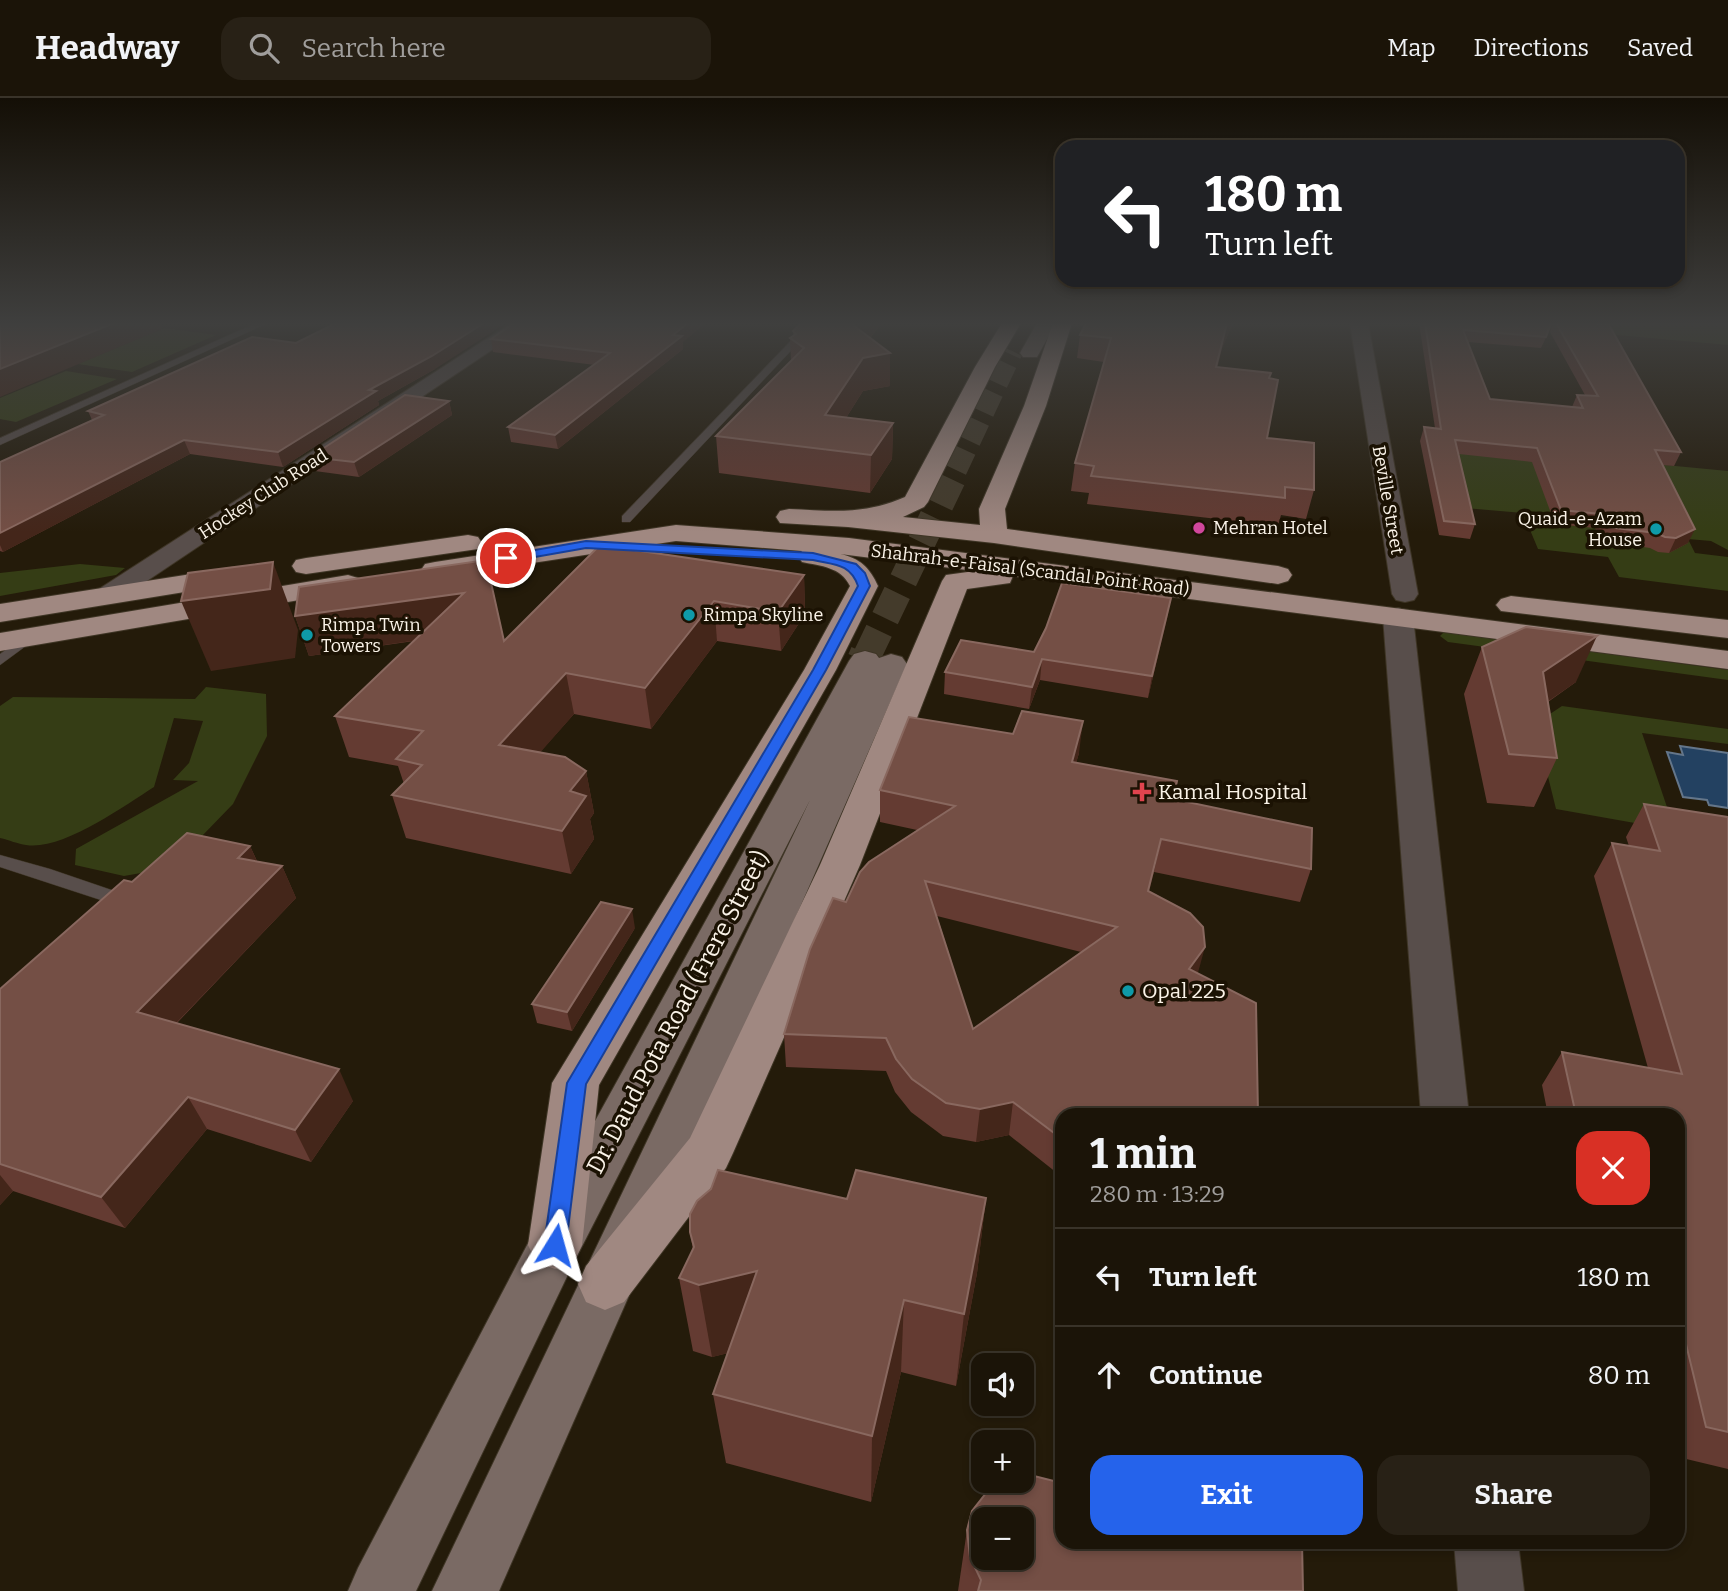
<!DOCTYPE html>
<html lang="en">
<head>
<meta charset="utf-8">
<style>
	:root { --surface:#1b1408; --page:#282116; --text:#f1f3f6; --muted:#a09e9c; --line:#393329; --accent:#2563eb }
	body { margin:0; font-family:Bitter,serif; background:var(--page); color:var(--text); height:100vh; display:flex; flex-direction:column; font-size:26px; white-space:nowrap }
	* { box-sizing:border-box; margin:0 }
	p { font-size:23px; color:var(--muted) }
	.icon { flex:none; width:38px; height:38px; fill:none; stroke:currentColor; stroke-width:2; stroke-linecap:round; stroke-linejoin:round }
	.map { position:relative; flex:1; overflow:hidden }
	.panel { position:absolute; left:1055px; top:1010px; width:630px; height:441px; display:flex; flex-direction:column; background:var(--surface); border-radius:21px; box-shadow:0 4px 10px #0003,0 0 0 2px var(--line) }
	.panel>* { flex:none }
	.banner { position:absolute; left:1055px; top:42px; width:630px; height:147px; border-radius:21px; box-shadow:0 4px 10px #0003,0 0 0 2px var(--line); background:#202124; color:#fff; overflow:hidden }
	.fabs { position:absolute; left:971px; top:1255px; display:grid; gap:14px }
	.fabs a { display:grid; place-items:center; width:63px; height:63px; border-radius:14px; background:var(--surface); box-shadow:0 4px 10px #0003,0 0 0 2px var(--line); font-size:35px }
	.pin { position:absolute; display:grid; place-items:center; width:60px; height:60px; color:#fff; margin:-30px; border:4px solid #fff; border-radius:50%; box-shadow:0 2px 7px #0007 }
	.me { position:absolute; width:77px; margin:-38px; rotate:8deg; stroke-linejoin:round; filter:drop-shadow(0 0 5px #0008) }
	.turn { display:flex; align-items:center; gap:24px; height:147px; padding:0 35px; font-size:32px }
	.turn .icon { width:91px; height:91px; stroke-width:2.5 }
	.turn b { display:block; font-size:49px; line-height:60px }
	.round { display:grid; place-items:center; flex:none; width:74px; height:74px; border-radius:21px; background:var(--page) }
	.head { display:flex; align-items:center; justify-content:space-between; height:119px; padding:0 35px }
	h1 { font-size:42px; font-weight:700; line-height:52px }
	.primary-button { display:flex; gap:14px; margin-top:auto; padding:14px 35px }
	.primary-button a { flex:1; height:80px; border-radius:21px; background:var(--accent); color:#fff; font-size:28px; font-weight:700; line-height:80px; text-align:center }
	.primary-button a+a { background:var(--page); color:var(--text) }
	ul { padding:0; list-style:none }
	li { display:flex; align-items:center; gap:21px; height:98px; padding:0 35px; border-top:2px solid var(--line) }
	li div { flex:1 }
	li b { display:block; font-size:26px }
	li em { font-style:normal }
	header { display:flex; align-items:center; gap:42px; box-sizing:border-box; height:98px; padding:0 35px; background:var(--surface); border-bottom:2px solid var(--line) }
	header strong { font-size:33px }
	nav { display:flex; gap:38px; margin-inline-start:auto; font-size:24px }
	.search { width:490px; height:63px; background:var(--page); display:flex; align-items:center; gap:18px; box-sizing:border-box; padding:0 24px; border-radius:21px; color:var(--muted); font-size:26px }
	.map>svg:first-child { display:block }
	.green { fill:#353d15 }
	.water { fill:#234161; stroke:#64768a; stroke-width:2 }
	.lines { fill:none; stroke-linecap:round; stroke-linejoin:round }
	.secondary-tunnel-far2 { stroke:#443b2b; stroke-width:22; stroke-dasharray:22 10; stroke-linecap:butt }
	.secondary-tunnel-far1 { stroke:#443b2b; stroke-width:28; stroke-dasharray:28 14; stroke-linecap:butt }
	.secondary-tunnel { stroke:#443b2b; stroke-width:36; stroke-dasharray:36 18; stroke-linecap:butt }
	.service-casing { stroke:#3e3525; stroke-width:1 }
	.minor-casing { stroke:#3e3525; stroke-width:2 }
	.tertiary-casing { stroke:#3e3525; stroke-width:2 }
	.secondary-casing { stroke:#3e3525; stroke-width:2 }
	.trunk-casing { stroke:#3e3525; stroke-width:2 }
	.service { fill:#584e4b; fill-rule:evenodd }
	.minor { fill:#584e4b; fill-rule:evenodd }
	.tertiary { fill:#584e4b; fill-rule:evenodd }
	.secondary { fill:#7a6a64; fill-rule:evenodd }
	.trunk { fill:#a08881; fill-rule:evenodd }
	.wall { fill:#643b32; fill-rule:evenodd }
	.shaded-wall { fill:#44261a }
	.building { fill:#744f45; stroke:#89685f; stroke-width:2; fill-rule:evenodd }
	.route { fill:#2563eb; stroke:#184099; stroke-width:2 }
	.hotel-dot { fill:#d1479c; stroke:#1b1203; stroke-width:2.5 }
	.culture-dot { fill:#0f9aa8; stroke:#1b1203; stroke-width:2.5 }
	.health-dot { fill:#e0444e; stroke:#1b1203; stroke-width:2.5 }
	.labels { text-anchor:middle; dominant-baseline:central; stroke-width:7; stroke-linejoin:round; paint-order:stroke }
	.far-street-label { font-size:18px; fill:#faf3e8; stroke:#1b1203 }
	.far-poi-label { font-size:18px; fill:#faf3e8; stroke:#1b1203; text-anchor:start }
	.poi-label { font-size:21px; fill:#faf3e8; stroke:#1b1203; text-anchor:start }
	.near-street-label { font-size:24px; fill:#faf3e8; stroke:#1b1203 }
</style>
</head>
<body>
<header>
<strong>Headway</strong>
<div class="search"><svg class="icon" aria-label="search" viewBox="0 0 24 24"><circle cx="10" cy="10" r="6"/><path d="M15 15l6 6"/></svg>Search here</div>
<nav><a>Map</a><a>Directions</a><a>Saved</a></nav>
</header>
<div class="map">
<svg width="1728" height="1493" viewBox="0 0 1728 1493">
	<rect width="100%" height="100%" fill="#241b0a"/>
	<!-- green -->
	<g class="green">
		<polygon points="1579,225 1728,225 1728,247 1584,234"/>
		<polygon points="164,230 216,237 132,274 78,266"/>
		<polygon points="66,273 117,281 16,324 0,321 0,300"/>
		<polygon points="1451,355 1539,355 1728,373 1728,452 1711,443 1688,441 1695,455 1728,459 1728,493 1619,479 1608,459 1538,451 1523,415 1465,410"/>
		<polygon points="80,466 125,470 116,477 0,498 0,475"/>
		<polygon points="1444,534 1728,572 1728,582 1448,544 1440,538"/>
		<path d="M206,589L266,596L267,638L233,706L201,739L170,763L141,775L124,778L75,767L76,751L198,683L173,682L189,665L203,623L174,620L154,689C124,708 62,753 26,747C18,746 9,742 0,740V608L13,599L195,601Z"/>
		<polygon points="1562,608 1728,631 1728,646 1642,635 1668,712 1646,727 1556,711 1535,626"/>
	</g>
	<!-- water -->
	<polygon class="water" points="1680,648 1728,655 1728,710 1709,707 1707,702 1683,699 1667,654 1683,657"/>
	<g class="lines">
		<!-- secondary-tunnel-far2 -->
		<polyline class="secondary-tunnel-far2" points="956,372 1012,253"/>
		<!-- secondary-tunnel-far1 -->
		<polyline class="secondary-tunnel-far1" points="867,558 957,370"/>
		<!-- secondary-tunnel -->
		<polyline class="secondary-tunnel" points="865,563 868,556"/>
		<!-- service casing -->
		<g class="service-casing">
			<g id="service">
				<polygon points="256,225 268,225 0,347 0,340"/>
				<polygon points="808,225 817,225 630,424 622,424 622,418"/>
				<polygon points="29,535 34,536 34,542 0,567 0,556"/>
				<polygon points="0,757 50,771 132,799 134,804 128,813 114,813 113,806 0,769"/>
			</g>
		</g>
		<!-- minor casing -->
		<g class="minor-casing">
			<g id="minor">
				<polygon points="511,225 532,225 117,503 108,505 99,503 95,497 99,491"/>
				<polygon points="1350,225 1368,225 1418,496 1414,502 1405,504 1396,502 1392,496"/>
			</g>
		</g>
		<!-- tertiary casing -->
		<g class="tertiary-casing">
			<g id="tertiary">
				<polygon points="1398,510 1409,513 1413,519 1469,1017 1421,1017 1383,519 1387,513"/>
				<polygon points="1454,1444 1518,1444 1524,1493 1458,1493"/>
			</g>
		</g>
		<!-- secondary casing -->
		<g class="secondary-casing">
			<g id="secondary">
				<polygon points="1037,225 1056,225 1037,259 1023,259 1020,255"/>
				<polygon points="865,553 876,556 879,560 891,556 902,559 907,566 499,1493 432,1493 810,702 574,1164 416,1493 348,1493 358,1470 536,1130 849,563 854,556"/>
			</g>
		</g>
		<!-- trunk casing -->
		<g class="trunk-casing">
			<g id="trunk">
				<path d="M1002,225H1021L995,269L928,404L924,409L903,419L980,427L979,411L1024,308L1053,225H1072L1046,308L1005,411L1007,431L1278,468L1288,471L1292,477L1288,483L1278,486L994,445L848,429L780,425L776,419L780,413L789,411C834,413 863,417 905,399L975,269Z"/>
				<path d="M676,427L849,440L1728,553V571L1013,478L1010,485L967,491L860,767L733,1055L726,1070L624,1204L605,1212L586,1204L578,1186L586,1168L690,1040L820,767L942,483L946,477L975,473L840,456C860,460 870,470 878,488L836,572L599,987L582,1147L574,1164L555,1171L536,1164L528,1147L552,985L804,572L850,488C841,469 821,468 802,464L798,458L802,453L676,443L435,480L425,478L421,472L425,466L435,464Z"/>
				<polygon points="468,437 478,439 482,445 478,451 306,476 296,474 292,468 296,462 306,460"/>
				<polygon points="236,469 246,472 250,478 246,484 0,524 0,506"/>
				<polygon points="348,477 358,480 362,486 358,492 0,553 0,535"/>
				<polygon points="1511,498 1728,522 1728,540 1501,513 1496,507 1501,501"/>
			</g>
		</g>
		<!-- service -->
		<use href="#service" class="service"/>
		<!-- minor -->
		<use href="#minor" class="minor"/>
		<!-- tertiary -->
		<use href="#tertiary" class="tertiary"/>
		<!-- secondary -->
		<use href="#secondary" class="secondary"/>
		<!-- trunk -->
		<use href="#trunk" class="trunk"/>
	</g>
	<!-- wall -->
	<g class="wall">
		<polygon points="882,225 870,240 890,288 863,293 846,320 893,325 892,361 870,395 719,375 716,338 791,263 790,240 793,238 793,233"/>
		<polygon points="1080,225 1233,225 1222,250 1217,270 1270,281 1267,340 1314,392 1306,421 1281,417 1278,428 1087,406 1089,395 1071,393 1075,365 1104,264 1077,260 1080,237 1085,228 1080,228"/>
		<polygon points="1419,225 1553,225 1541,250 1468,244 1490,301 1572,309 1577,297 1585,297 1550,234 1553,225 1556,225 1681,354 1674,368 1662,367 1688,445 1669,455 1658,454 1650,450 1602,443 1595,430 1555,426 1532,364 1459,356 1475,426 1470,441 1439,437 1420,343 1424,329 1435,330"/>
		<polygon points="491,241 683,244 683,251 558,351 511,344 508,329 595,267 493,254"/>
		<polygon points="296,245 435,271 378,303 379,307 283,369 190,356 3,454 0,453 0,364 92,322 88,313"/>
		<polygon points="449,303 452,317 359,379 315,373 310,359"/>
		<polygon points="804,477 805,516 781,553 717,543 651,631 574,616 540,654 586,673 594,715 590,721 594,741 571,776 406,740 392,697 404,686 398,668 349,659 335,618 414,543 309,558 295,518 504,542"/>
		<polygon points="1171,500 1148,600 1040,582 1029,611 944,596 945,574 1034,554 1046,530"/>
		<polygon points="1482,549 1576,584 1548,604 1557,660 1534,709 1487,705 1464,596"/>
		<path d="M1079,655L1076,665L1173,701L1311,771L1300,804L1154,774L1062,1017V1079L1009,1037L976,1044L943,1038L911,1014L895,994L886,973L786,969L784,936L846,804L917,732L880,724V692ZM937,818L1081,854L973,931Z"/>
		<polygon points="1644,706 1728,719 1728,1371 1678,1359 1678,1017 1548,1017 1542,987 1562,954 1648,970 1594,778 1612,745 1629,748 1626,739"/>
		<polygon points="250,748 257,763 282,768 296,800 177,925 353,1003 311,1064 207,1031 125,1130 13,1093 0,1107 0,891 132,784"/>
		<polygon points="635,830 572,933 537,925 532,906"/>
		<polygon points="986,1100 977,1175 956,1288 901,1274 871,1404 726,1365 713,1296 728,1255 712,1259 693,1253 679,1180 693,1152 690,1134 847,1101"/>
		<polygon points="967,1432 1303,1493 958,1493"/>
	</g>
	<!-- shaded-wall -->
	<g class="shaded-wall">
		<polygon points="114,225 160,225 162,231 0,299 0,271"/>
		<polygon points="484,225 506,225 435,271 378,303 379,307 283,369 278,354 369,292"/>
		<polygon points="688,225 706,225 683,244 683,251 558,351 555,337 673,237"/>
		<polygon points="854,225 882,225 853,259 853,227"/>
		<polygon points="1227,225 1233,225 1222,250 1212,294"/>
		<polygon points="890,255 890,288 863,293 825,353 825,317 863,260"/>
		<polygon points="449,303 452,317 359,379 354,364"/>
		<polygon points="893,325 892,361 870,395 871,357"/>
		<polygon points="184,342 190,356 3,454 0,447 0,435"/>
		<polygon points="1695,431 1688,445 1669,455 1676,440"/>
		<polygon points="273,464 298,532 295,560 211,573 181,503"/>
		<polygon points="804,477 805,516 781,553 778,514"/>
		<polygon points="464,495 473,534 309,558 295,518"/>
		<polygon points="1171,500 1167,521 1148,600 1152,578"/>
		<polygon points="714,503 717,543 651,631 645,590"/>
		<polygon points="1597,538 1576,584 1522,621 1543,574"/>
		<polygon points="1042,561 1040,582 1029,611 1032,589"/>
		<polygon points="566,575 574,616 510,689 499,647"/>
		<polygon points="1083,623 1079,655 1067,696 1072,664"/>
		<polygon points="586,673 594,715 590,721 594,741 571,776 562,733 570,693"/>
		<polygon points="1161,741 1154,774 1141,826 1148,793"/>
		<polygon points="250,748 264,779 238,760"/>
		<polygon points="282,768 296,800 156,946 137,914"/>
		<polygon points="632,811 635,830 572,933 567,914"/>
		<polygon points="1205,849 1196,882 1189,871"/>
		<polygon points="339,971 353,1003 311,1064 295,1032"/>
		<polygon points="188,999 207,1031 125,1130 101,1099"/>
		<polygon points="1013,1004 1009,1037 976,1044 980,1011"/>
		<polygon points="0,1077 13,1093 0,1107"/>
		<polygon points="986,1100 977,1175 956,1288 964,1216"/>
		<polygon points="757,1173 765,1246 712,1259 699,1187"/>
		<polygon points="904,1202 901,1274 871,1404 872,1338"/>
	</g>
	<!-- building -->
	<g class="building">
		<polygon points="0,225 114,225 0,271"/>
		<polygon points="336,225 484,225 432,258 369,292 376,293 278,354 184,342 0,435 0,364 104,317 88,313 252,239 296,245"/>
		<polygon points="514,225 688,225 673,237 682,238 555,337 508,329 610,255 491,241"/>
		<polygon points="801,225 854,225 853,227 890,255 863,260 825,317 893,325 871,357 716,338 804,250 790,240 796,236 793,233"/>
		<polygon points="1086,225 1227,225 1216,269 1271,275 1269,280 1278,282 1267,340 1314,345 1314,392 1285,389 1285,400 1091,378 1094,368 1075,365 1111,240 1080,237"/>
		<polygon points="1425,225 1460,225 1461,228 1461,225 1551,225 1546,239 1463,232 1490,301 1583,310 1577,297 1598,298 1556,225 1591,225 1609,227 1681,354 1655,352 1695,431 1676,440 1665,439 1656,435 1608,429 1601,416 1561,412 1537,350 1455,342 1475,426 1444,423 1424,329 1441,331"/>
		<polygon points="405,297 449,303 354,364 310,359"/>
		<polygon points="600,447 804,477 778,514 714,503 645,590 566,575 499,647 565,659 586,673 570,693 586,698 562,733 392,697 422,667 396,661 423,633 335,618 464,495 295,518 299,489 486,462 504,543"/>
		<polygon points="273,464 270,491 181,503 188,475"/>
		<polygon points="1062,485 1171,500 1152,578 1042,561 1032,589 945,574 961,542 1034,554 1046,530"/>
		<polygon points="1526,529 1597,538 1543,574 1557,660 1509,656 1482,549"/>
		<path d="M1022,613L1083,623L1072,664L1177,683L1173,701L1312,730L1311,771L1161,741L1148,793L1190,815L1203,829L1205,849L1189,871L1256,905L1258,1017H1062V1041L1013,1004L980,1011L946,1005L912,981L896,961L886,940L784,936L810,851L833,800L846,804L860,774L869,764L955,708L880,692L909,619L1013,636ZM925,783L1117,829L973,931Z"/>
		<polygon points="1644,706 1728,719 1728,1334 1706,1329 1686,1246 1678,1244 1678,1017 1576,1017 1562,954 1682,976 1612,745 1660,753"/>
		<polygon points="187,735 250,748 238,760 282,768 137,914 339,971 295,1032 188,999 101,1099 0,1066 0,891 124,782 132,784"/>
		<polygon points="601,804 632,811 567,914 532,906"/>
		<polygon points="718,1072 847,1101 856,1072 986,1100 964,1216 904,1202 872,1338 713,1296 757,1173 699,1187 679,1180 694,1149 690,1134 690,1116 697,1103 711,1091"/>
		<path d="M1022,1375L1062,1385V1444H1302L1303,1493H978L981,1482L970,1459L967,1432L972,1413L986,1395L988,1382H1022ZM984,1421H1022V1460H984Z"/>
	</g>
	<!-- sky -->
	<linearGradient id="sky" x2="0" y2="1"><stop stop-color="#140f06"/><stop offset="0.52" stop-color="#3f3f3e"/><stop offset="1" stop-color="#3f3f3e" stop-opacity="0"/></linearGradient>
	<rect width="1728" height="434" fill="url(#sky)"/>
	<!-- route -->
	<path class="route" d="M586,443L813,455L856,466L865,475L870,488L826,572L586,986L566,1147L563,1154L555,1157L547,1154L544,1147L567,985L813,572L858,488C850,465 834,467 813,462L586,450L506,464L500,460L506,457Z"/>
	<!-- markers -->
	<circle class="hotel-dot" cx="1199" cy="430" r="7"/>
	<g class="culture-dot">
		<circle cx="1656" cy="431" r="7"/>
		<circle cx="689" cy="517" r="7"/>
		<circle cx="307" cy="537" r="7"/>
		<circle cx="1128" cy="893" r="7"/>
	</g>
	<path class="health-dot" d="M1138.5 683.5h7v7h7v7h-7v7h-7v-7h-7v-7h7z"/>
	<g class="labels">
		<!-- far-street labels -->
		<g class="far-street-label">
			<text transform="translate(263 396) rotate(-33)">Hockey Club Road</text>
			<text transform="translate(1388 402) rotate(80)">Beville Street</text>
			<text transform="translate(1030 472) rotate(7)">Shahrah-e-Faisal (Scandal Point Road)</text>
		</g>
		<!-- far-poi labels -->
		<g class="far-poi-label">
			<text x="1642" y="421" text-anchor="end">Quaid-e-Azam<tspan x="1642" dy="21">House</tspan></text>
			<text x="1213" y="430">Mehran Hotel</text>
			<text x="703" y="517">Rimpa Skyline</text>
			<text x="321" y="527">Rimpa Twin<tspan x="321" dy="21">Towers</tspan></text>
		</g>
		<!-- poi labels -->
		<g class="poi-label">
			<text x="1158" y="694">Kamal Hospital</text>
			<text x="1142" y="893">Opal 225</text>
		</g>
		<!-- near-street labels -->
		<g class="near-street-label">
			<text transform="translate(678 914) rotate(-62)">Dr. Daud Pota Road (Frere Street)</text>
		</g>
	</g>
</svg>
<div class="fabs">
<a><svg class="icon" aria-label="sound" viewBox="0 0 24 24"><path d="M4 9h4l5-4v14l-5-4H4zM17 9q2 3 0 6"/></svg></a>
<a>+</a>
<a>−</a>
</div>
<div class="pin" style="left:506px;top:460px;background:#d93025"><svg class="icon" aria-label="arrive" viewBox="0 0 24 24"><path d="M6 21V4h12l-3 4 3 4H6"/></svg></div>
<svg class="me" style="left:555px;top:1147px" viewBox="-20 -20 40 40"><path d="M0-17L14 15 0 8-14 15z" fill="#2563eb" stroke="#fff" stroke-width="4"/></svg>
<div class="banner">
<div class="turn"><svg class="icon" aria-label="left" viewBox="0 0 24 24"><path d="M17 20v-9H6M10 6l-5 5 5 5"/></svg><div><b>180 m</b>Turn left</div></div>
</div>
<section class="panel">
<div class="head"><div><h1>1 min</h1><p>280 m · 13:29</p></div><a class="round" style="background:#d93025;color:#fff"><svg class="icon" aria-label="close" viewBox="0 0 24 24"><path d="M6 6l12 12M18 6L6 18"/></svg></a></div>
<ul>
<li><svg class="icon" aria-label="left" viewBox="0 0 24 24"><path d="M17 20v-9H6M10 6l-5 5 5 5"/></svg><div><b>Turn left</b></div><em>180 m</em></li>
<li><svg class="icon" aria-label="ahead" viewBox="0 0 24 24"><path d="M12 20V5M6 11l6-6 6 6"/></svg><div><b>Continue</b></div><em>80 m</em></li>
</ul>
<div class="primary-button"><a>Exit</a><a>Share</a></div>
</section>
</div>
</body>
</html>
